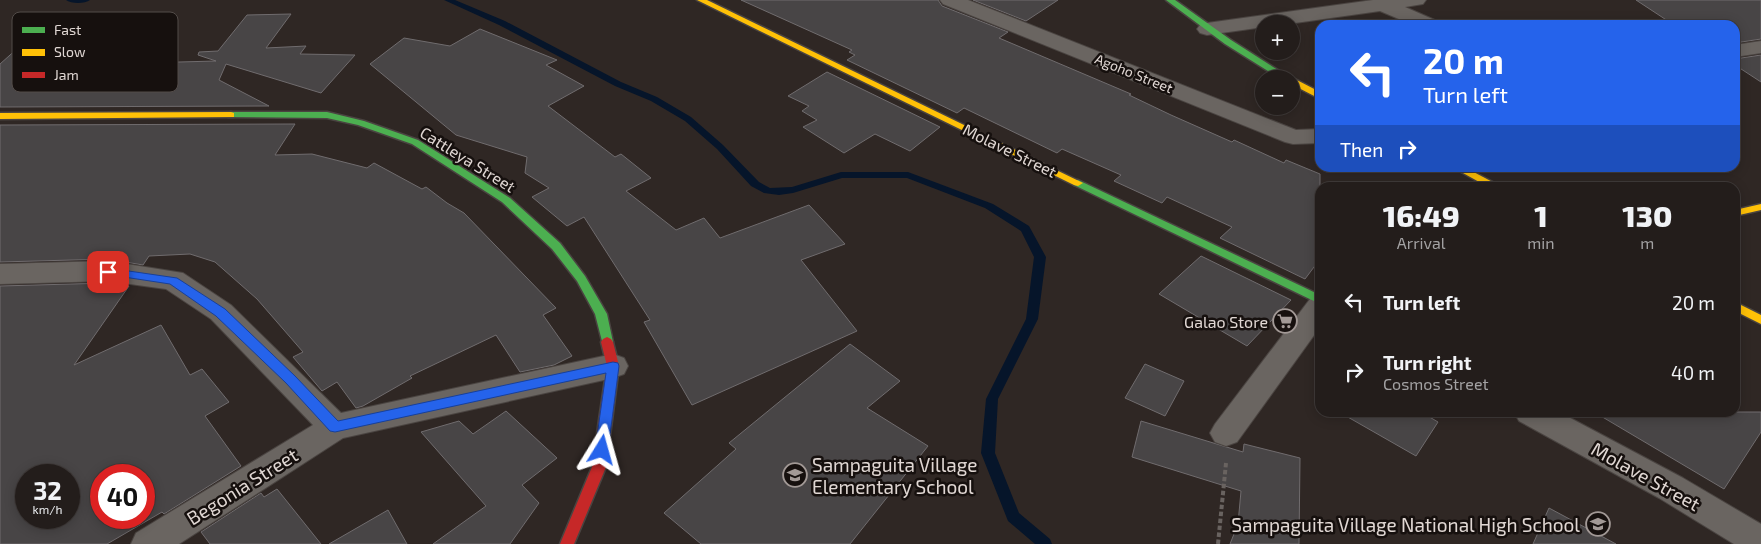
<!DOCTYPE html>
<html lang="en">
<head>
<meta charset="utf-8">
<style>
	:root { --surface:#231d1b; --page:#2b2624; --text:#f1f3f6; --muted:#a3a2a3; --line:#403b3a }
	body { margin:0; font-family:"Exo 2",sans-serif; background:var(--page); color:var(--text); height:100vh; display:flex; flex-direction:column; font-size:19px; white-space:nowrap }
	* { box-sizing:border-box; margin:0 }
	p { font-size:16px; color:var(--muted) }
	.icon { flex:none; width:28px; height:28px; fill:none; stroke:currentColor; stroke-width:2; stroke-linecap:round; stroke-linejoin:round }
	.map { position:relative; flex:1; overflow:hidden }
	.sheet { position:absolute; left:1315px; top:182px; width:425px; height:235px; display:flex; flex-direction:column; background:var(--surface); border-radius:15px; box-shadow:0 2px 12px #0003,0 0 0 1px var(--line) }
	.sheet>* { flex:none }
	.top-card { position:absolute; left:1315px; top:20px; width:425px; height:152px; border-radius:15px; box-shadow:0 2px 12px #0003,0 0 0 1px var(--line); background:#2563eb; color:#fff; overflow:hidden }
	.controls { position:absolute; left:1255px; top:15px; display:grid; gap:10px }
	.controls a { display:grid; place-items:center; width:45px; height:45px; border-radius:50%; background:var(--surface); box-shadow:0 2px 12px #0003,0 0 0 1px var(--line); font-size:25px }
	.speed { position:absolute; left:15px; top:464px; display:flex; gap:10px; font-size:25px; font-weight:700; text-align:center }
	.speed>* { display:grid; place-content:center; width:65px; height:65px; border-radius:50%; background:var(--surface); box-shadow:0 2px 12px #0003,0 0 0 1px var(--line); line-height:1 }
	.speed small { font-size:12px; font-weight:400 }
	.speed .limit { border:8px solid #d22; background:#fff; color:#111 }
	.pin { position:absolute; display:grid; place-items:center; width:42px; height:42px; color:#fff; margin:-21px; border-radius:10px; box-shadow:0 2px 8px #0006 }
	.me { position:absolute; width:55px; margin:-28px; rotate:8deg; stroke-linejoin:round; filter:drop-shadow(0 0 4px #0008) }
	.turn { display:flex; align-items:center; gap:18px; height:105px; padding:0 25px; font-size:22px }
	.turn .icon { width:65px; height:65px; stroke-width:2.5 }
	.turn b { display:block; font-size:35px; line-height:42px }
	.then { display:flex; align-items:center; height:48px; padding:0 25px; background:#0003; gap:10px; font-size:19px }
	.eta { display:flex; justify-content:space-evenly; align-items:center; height:85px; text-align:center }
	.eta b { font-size:30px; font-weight:800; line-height:35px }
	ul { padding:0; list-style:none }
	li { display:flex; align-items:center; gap:15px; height:70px; padding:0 25px }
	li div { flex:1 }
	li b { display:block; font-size:19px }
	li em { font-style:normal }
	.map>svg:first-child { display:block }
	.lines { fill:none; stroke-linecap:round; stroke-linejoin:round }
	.stream { fill:#06152a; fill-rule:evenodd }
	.building { fill:#484546; stroke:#706c6e; fill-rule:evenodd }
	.street-casing { stroke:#4a4441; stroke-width:2 }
	.fast-casing { stroke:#4a4441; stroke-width:3 }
	.slow-casing { stroke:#4a4441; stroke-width:3 }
	.jam-casing { stroke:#4a4441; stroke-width:3 }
	.path { stroke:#696360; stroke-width:4; stroke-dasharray:4.5 2.5; stroke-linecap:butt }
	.street { fill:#6a6561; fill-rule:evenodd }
	.fast { fill:#4caf50; fill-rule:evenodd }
	.slow { fill:#ffc107; fill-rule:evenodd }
	.jam { fill:#c62828; fill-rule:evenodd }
	.route { fill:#2563eb; stroke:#184099 }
	.labels { text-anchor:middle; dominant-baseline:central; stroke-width:5; stroke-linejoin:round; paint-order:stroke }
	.far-street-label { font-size:14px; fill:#e0d7d3; stroke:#16100e }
	.street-label { font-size:16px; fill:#e0d7d3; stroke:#16100e }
	.poi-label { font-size:16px; fill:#e0d7d3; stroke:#16100e; text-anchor:end }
	.near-poi-label { font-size:19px; fill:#e0d7d3; stroke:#16100e; text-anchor:start }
	.near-street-label { font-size:19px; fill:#e0d7d3; stroke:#16100e }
	.key { fill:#16100e; stroke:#534c49; stroke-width:1 }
	.key-label { font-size:14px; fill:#e0d7d3 }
</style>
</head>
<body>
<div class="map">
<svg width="1761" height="544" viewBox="0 0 1761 544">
	<rect width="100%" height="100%" fill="#2f2724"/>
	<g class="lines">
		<!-- stream -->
		<g class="stream">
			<path d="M66,0H90C85,4 71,4 66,0Z"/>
			<polygon points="444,0 455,0 505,21 621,82 657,97 691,117 723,145 759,182 770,188 792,187 841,172 908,172 993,204 1029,226 1046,257 1038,319 998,399 995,453 1019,513 1050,539 1052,544 1035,544 1008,521 981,453 986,399 1026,319 1034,257 1021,231 985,208 907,178 842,178 793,193 779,195 764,193 751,186 717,149 685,121 651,101 615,86 499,25"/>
		</g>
	</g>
	<!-- building -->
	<g class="building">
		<polygon points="741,0 938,0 942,6 1008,32 999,38 1131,94 1129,95 1171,115 1232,142 1234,140 1284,163 1286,160 1320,174 1320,259 1305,279 1220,238 1232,227 1167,197 1162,203 1114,181 1121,175 1062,149 1057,153 964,108 957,113 847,60 855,55 849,52 852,50"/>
		<polygon points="973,0 1058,0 1026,21"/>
		<polygon points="1636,0 1761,0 1761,39 1735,43 1735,25 1674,25"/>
		<polygon points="291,14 266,48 306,46 300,54 355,55 321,93 226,64 219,80 269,106 0,107 0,64 19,47 72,45 97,23 147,23 105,64 216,61 198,55 199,52 218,51 247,15"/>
		<polygon points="480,29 557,60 546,65 584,86 548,106 615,157 621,154 651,178 626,191 676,230 704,218 720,238 809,205 845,244 801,260 857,331 692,405 644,322 650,320 584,217 567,226 532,197 549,188 525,173 527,157 456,135 370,64 404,38 450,46"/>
		<polygon points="1761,55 1761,82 1735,65 1735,59"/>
		<polygon points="827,72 940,127 910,151 875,134 844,153 803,127 817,120 802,111 809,106 788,96"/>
		<polygon points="295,124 275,155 312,154 367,168 374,163 422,189 426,187 447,203 464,213 556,308 543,315 572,356 554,365 520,372 496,335 410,376 412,378 363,406 356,408 337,382 322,391 293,357 303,352 257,299 215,262 190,254 149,256 143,265 108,259 0,262 0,125"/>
		<polygon points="1201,256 1291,300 1247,346 1159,294"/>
		<path d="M108,283L129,286L74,365L161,325L190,375L202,369L229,402L205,416L241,466L164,514L162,512L107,544H0V286ZM26,475H69V518H26ZM101,475H144V518H101Z"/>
		<polygon points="850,344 900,381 867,408 928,446 850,544 701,544 664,513 736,449 729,443"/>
		<polygon points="1145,364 1184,381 1165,416 1125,398"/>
		<polygon points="506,411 557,458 522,485 539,503 510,544 433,544 486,506 421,432 459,421 473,434"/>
		<polygon points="1339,412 1421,412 1438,422 1416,456"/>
		<polygon points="1594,412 1761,412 1761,432 1724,489"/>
		<polygon points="1141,421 1243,452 1244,444 1300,458 1299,544 1230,544 1238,524 1241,491 1132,457"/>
		<polygon points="277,489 321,544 210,544 201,532 261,493 264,497"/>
		<polygon points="1549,508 1616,544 1533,544"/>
		<polygon points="388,510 407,544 329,544"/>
	</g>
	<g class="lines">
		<!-- street casing -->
		<g class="street-casing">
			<g id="street">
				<polygon points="940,0 968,0 1296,130 1320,129 1320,143 1293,144 1285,142 943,4"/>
				<polygon points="1373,0 1426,0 1423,4 1405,7 1437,21 1440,25 1413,25 1380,11 1288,24 1264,24 1264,27 1207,35 1200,33 1197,29 1200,25 1207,23"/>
				<polygon points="1761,41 1761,53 1735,57 1735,45"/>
				<polygon points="108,261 183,273 231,305 341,413 613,354 624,358 628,366 624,374 613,378 343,438 179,544 131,544 136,533 313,425 211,319 166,289 108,281 0,284 0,264"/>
				<polygon points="1320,296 1320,327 1237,442 1226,446 1215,442 1210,433 1215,424 1310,299"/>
				<polygon points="1514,412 1559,412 1683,478 1761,524 1761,544 1734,544 1659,498 1519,421"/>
			</g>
		</g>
		<!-- fast casing -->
		<g class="fast-casing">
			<g id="fast">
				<polygon points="1166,0 1175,0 1231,40 1292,79 1291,81 1291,79 1281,79 1225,44"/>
				<polygon points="231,112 327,112 364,121 418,140 510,198 560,243 585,276 607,314 613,342 611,345 603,345 595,314 577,281 552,249 502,202 412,144 358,125 327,118 228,117 228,113"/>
				<polygon points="1078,180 1320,295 1320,304 1074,185 1073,183 1074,181"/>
			</g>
		</g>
		<!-- slow casing -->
		<g class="slow-casing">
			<g id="slow">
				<polygon points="697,0 707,0 1083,183 1078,186 1074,185"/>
				<polygon points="1291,77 1320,92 1320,99 1291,84 1291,79 1287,79"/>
				<polygon points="231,112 234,113 234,117 0,119 0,113"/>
				<polygon points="1454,168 1466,168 1504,188 1490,188"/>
				<polygon points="1761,204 1761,210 1735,216 1735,210"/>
				<polygon points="1735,302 1761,315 1761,324 1735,311"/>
			</g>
		</g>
		<!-- jam casing -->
		<g class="jam-casing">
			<polygon id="jam" points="607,337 611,339 613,342 619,366 606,467 574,544 560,544 592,467 607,366 601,342 603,339"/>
		</g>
		<!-- path -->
		<polyline class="path" points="1218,544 1226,463"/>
		<!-- street -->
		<use href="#street" class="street"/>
		<!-- fast -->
		<use href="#fast" class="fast"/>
		<!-- slow -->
		<use href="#slow" class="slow"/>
		<!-- jam -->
		<use href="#jam" class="jam"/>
	</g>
	<!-- route -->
	<polygon class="route" points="108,268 177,278 225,309 295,376 338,421 613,362 618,363 619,366 608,450 606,454 602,456 597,454 595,450 606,373 335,432 330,431 286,383 216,316 170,284 104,274 102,272 104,269"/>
	<!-- icons -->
	<defs>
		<g id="supermarket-ring" transform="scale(1.25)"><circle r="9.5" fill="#16100e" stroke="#a29996" stroke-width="1.5"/><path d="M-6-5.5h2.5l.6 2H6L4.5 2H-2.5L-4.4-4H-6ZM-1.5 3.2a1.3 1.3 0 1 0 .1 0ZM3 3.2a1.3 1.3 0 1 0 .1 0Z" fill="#a29996"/></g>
		<g id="school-ring" transform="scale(1.25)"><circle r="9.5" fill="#16100e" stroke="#a29996" stroke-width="1.5"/><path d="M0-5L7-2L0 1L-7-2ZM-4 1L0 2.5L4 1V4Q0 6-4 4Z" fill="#a29996"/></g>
	</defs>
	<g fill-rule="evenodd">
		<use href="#supermarket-ring" x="1285" y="321"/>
		<use href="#school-ring" x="795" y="475"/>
		<use href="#school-ring" x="1598" y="524"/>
	</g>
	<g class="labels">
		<!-- far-street labels -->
		<g class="far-street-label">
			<text transform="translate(1134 73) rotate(22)">Agoho Street</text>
		</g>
		<!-- street labels -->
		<g class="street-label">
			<text transform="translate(1010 150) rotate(26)">Molave Street</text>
			<text transform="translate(468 159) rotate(32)">Cattleya Street</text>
		</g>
		<!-- poi labels -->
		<g class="poi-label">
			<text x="1268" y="321">Galao Store</text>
		</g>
		<!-- near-poi labels -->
		<g class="near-poi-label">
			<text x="812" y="464">Sampaguita Village<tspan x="812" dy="22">Elementary School</tspan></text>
			<text x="1580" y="524" text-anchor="end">Sampaguita Village National High School</text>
		</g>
		<!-- near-street labels -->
		<g class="near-street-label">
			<text transform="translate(1646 476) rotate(29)">Molave Street</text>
			<text transform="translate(242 486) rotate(-32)">Begonia Street</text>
		</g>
	</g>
	<!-- legend -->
	<rect x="12" y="12" width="166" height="80" rx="8" class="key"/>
	<rect x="22" y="27" width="23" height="6" fill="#4caf50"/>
	<rect x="22" y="49" width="23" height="7" fill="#ffc107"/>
	<rect x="22" y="72" width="23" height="6" fill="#c62828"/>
	<g class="key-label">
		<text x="54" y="35">Fast</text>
		<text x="54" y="57">Slow</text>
		<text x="54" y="80">Jam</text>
	</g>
</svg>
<div class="controls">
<a>+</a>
<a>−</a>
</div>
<div class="speed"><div>32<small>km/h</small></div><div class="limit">40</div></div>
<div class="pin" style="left:108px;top:272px;background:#d93025"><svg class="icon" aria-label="arrive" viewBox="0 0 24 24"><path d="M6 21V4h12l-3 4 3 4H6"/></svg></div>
<svg class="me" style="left:602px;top:450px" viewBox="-20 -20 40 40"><path d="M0-17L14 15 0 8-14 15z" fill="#2563eb" stroke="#fff" stroke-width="4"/></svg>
<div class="top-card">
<div class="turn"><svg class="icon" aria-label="left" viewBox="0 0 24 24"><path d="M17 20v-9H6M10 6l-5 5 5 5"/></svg><div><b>20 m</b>Turn left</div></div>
<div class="then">Then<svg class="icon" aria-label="right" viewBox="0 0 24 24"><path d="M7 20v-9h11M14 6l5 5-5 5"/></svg></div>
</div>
<section class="sheet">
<div class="eta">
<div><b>16:49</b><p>Arrival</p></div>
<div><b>1</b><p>min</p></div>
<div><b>130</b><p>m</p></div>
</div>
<ul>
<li><svg class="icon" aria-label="left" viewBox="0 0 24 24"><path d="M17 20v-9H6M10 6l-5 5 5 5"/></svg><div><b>Turn left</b></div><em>20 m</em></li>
<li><svg class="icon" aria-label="right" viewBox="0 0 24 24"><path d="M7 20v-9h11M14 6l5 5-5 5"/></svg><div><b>Turn right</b><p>Cosmos Street</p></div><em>40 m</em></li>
</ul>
</section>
</div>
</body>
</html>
